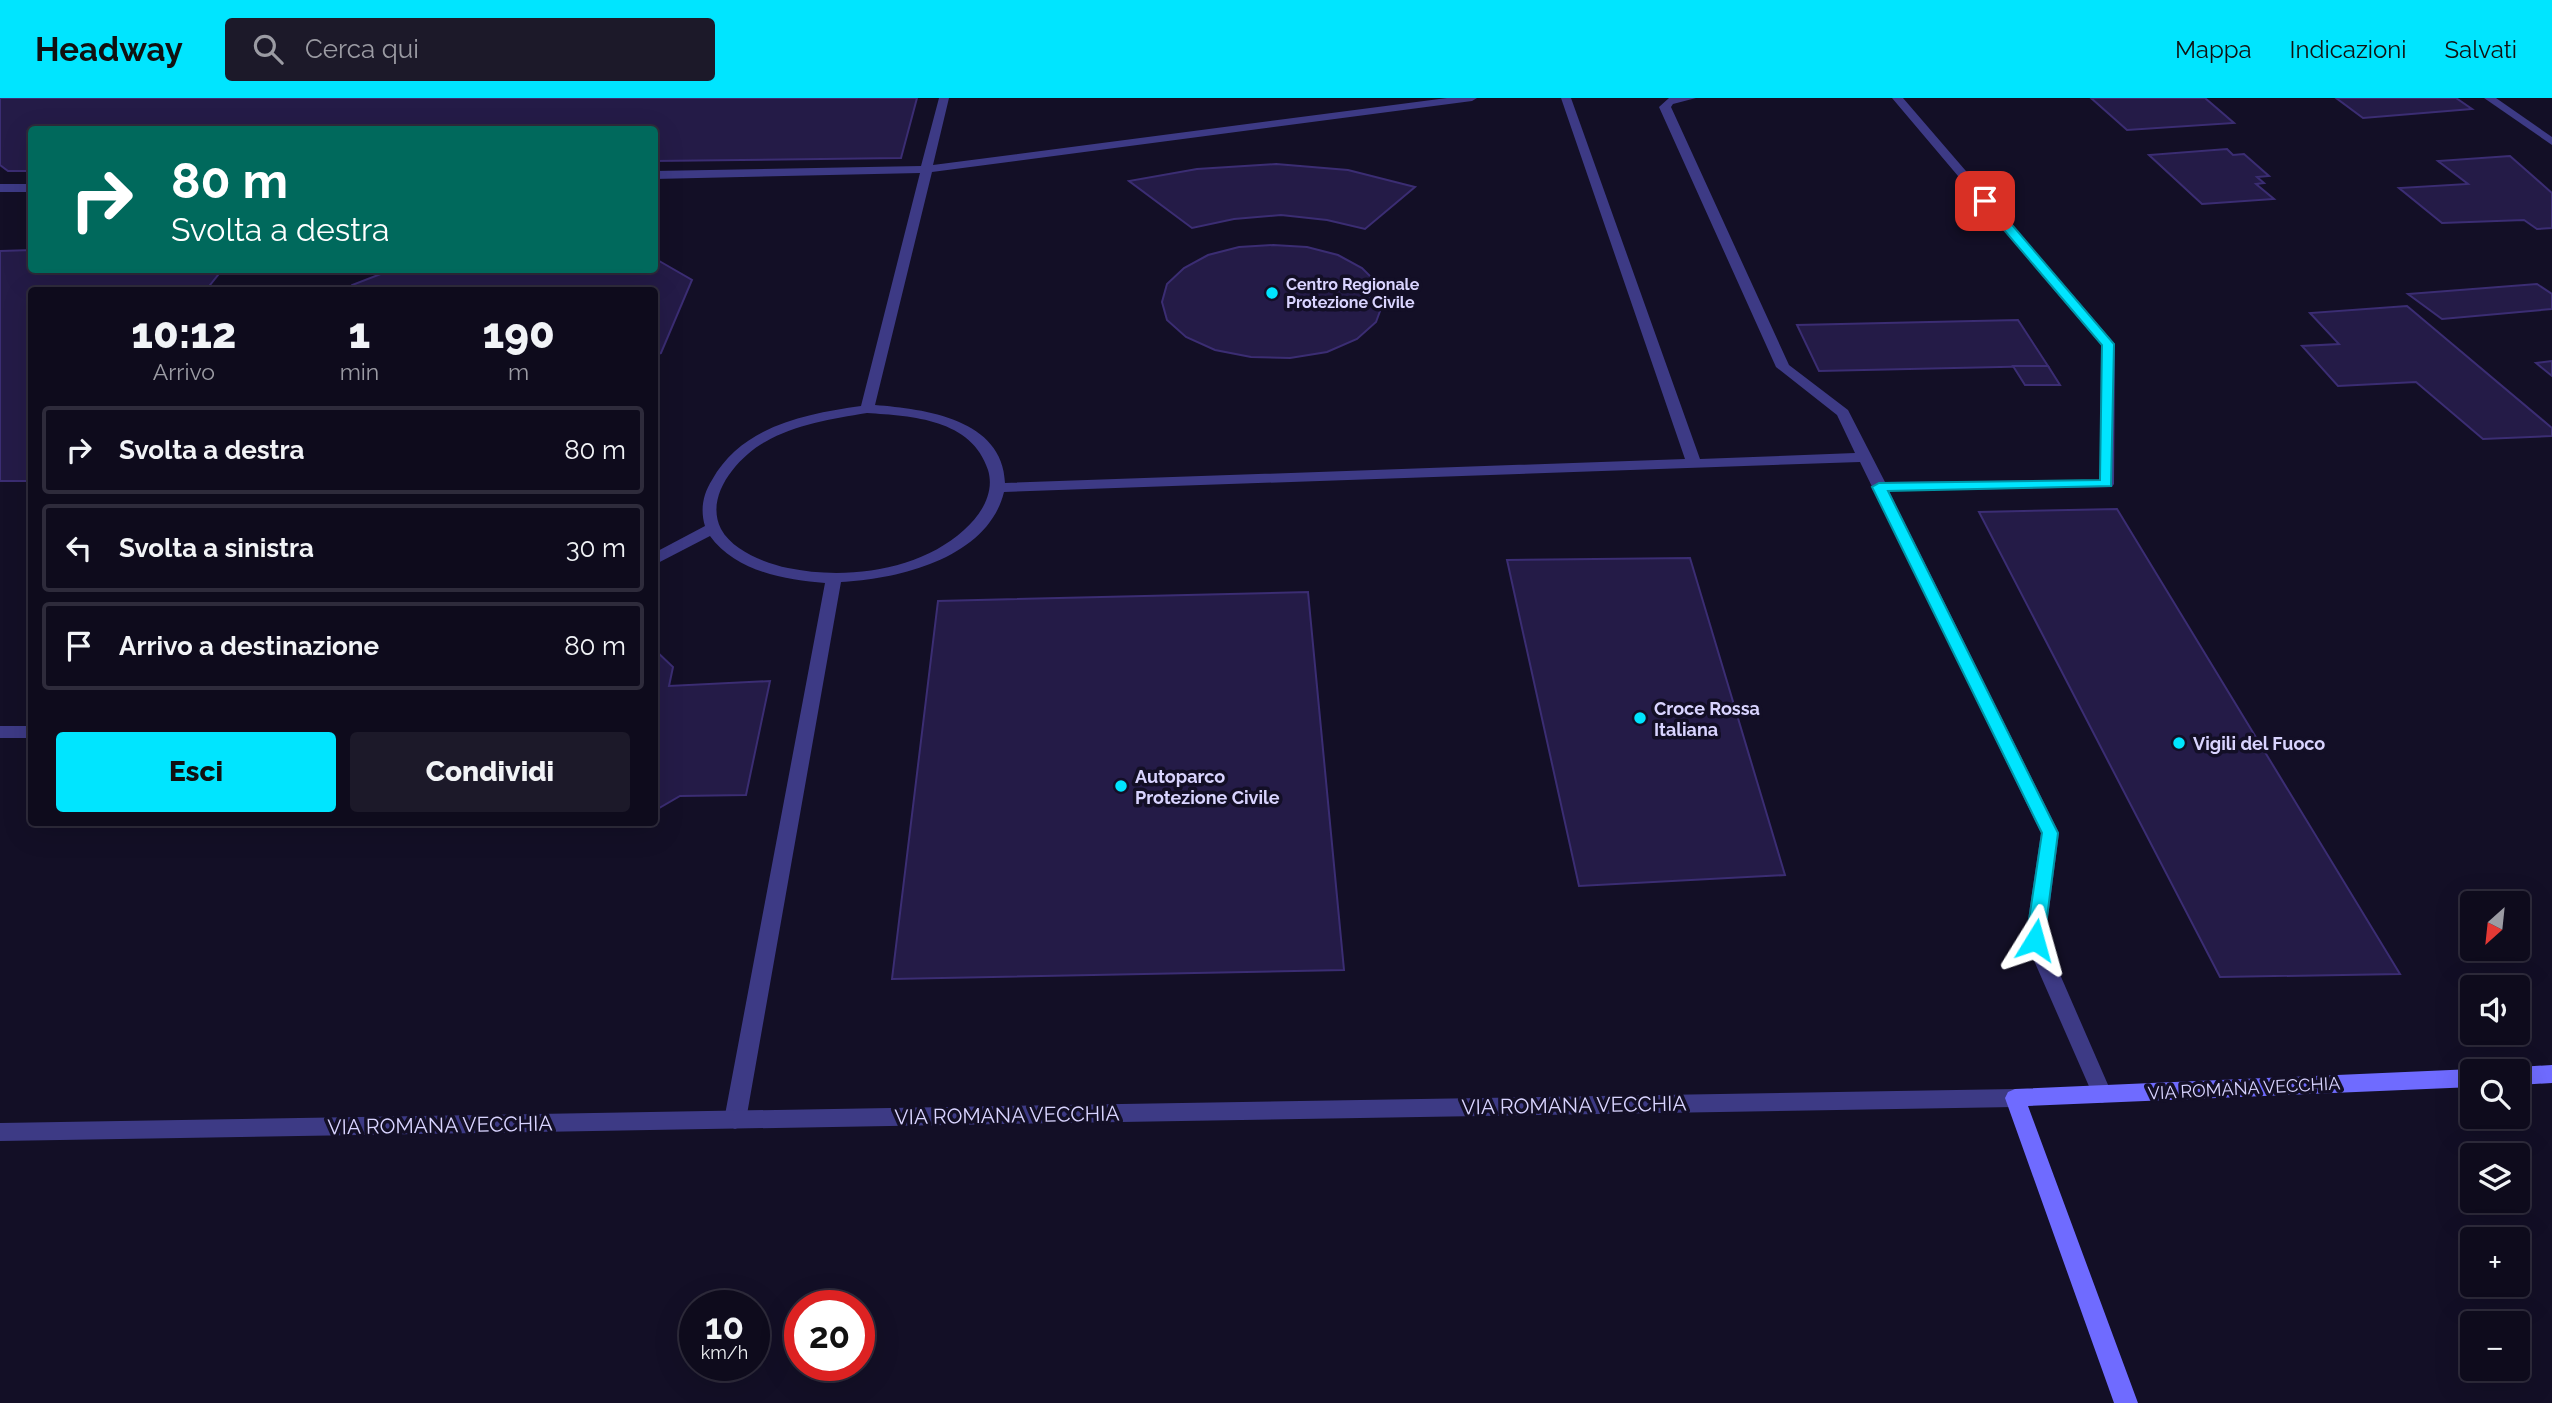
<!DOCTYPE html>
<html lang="it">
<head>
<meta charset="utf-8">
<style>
	:root { --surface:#0e0b1c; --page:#1c1929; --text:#f1f3f6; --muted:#9b9ba3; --line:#2e2b3b; --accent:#00e5ff }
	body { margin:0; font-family:Raleway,sans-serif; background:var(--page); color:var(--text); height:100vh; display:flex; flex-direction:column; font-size:26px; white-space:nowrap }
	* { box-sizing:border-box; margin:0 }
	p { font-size:23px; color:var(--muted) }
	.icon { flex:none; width:38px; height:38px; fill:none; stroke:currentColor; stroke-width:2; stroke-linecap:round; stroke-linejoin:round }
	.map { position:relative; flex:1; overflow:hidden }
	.panel { position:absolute; left:28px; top:189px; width:630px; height:539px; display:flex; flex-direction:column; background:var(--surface); border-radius:7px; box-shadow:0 7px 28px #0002,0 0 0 2px var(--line) }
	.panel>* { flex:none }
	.top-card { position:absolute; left:28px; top:28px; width:630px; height:147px; border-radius:7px; box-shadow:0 7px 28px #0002,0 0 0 2px var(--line); background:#00695c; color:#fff; overflow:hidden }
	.needle { width:46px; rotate:207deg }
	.fabs { position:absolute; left:2460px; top:793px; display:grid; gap:14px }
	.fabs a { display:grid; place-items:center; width:70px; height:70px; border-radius:7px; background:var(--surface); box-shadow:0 7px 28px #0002,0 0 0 2px var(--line); font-size:35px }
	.speed { position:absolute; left:679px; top:1192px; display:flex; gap:14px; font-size:35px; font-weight:700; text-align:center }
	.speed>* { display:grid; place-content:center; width:91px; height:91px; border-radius:50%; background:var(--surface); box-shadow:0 7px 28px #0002,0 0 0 2px var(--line); line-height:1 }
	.speed small { font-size:18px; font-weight:400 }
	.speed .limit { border:10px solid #d22; background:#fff; color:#111 }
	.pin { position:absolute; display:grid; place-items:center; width:60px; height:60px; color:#fff; margin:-30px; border-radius:14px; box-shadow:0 4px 10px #0006 }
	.me { position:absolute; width:77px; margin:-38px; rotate:8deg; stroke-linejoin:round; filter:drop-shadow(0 0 5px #0008) }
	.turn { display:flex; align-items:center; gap:24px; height:147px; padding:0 28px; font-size:32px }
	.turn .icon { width:91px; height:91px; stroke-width:2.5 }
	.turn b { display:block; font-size:49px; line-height:60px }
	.eta { display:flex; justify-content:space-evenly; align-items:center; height:119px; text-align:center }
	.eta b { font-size:42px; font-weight:800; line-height:49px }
	.primary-button { display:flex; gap:14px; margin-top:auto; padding:14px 28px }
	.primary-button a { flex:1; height:80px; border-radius:7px; background:var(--accent); color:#111; font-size:28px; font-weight:800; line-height:80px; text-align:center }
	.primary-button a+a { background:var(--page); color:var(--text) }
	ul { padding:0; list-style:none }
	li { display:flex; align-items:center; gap:21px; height:88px; margin:0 14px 10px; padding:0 14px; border:4px solid var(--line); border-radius:7px }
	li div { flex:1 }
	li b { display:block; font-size:26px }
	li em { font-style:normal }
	header { display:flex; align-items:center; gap:42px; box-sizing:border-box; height:98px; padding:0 35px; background:var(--accent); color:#111 }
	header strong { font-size:33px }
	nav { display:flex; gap:38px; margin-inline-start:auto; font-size:24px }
	.search { width:490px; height:63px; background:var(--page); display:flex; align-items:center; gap:18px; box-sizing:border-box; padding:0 24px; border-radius:7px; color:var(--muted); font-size:26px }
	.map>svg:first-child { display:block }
	.building { fill:#241b47; stroke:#3b2d73; stroke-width:2 }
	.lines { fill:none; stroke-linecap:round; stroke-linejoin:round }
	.lane { fill:#3d3a85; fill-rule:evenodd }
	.street { fill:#3d3a85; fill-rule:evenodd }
	.secondary { fill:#6f6bff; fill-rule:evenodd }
	.route { fill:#00e5ff; stroke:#0095a6; stroke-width:2 }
	.poi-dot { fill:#00e5ff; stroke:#130f26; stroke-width:2.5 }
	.labels { text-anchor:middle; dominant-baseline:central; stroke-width:7; stroke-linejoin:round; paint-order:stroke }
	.far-poi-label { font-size:16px; font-weight:bold; fill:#d9d4ff; stroke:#130f26; text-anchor:start }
	.poi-label { font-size:18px; font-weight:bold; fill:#d9d4ff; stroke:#130f26; text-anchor:start }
	.street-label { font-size:18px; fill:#d9d4ff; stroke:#130f26 }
	.near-street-label { font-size:21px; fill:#d9d4ff; stroke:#130f26 }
</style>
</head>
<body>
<header>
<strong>Headway</strong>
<div class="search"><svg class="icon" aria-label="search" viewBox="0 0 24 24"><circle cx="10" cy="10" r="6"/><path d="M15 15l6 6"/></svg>Cerca qui</div>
<nav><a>Mappa</a><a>Indicazioni</a><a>Salvati</a></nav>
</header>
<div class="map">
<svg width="2552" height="1305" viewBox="0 0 2552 1305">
	<rect width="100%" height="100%" fill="#130f26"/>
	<!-- building -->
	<g class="building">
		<polygon points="0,0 917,0 901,60 654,63 654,32 32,32 32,73 8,73 0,67"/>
		<polygon points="2091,0 2205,0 2234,25 2127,32"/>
		<polygon points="2336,0 2456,0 2472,11 2363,20"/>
		<polygon points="2227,51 2233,57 2244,56 2269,78 2257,79 2264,85 2256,86 2274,101 2202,106 2149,57"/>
		<polygon points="2510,58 2552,95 2552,130 2537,131 2524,122 2442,125 2399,90 2468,86 2438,63"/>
		<polygon points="1276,66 1348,72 1415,89 1365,131 1327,122 1281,117 1234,121 1192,130 1129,83 1197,71"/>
		<polygon points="1273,147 1307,149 1338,157 1362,170 1378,186 1383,205 1376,224 1357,241 1327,254 1290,260 1251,259 1215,252 1186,239 1167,222 1162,204 1167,186 1184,170 1208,157 1239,149"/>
		<polygon points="32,152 32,172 222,172 206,192 32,192 32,383 0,383 0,153"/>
		<polygon points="654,160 692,182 661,255 654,258 654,192 348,192 352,187 391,172 654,172"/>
		<polygon points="2537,186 2552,196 2552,211 2442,221 2408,196"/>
		<polygon points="2407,208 2552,330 2552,338 2483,341 2416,284 2338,288 2302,248 2339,246 2310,215"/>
		<polygon points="2018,222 2048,268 1819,273 1797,227"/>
		<polygon points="2552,263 2552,278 2536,265"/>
		<polygon points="2013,268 2048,268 2060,287 2025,287"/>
		<polygon points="2117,411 2400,876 2220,879 1979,414"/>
		<polygon points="1690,460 1785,777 1579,788 1507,462"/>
		<polygon points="1308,494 1344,872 892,881 938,503"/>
		<polygon points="654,551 673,569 669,588 770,583 746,697 680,698 654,713"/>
	</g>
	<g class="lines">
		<!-- lane -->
		<g class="lane">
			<path d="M939,0H949L933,67L1447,0H1477L1472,3L932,74L875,307C925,311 1003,321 1005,385L1685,361L1561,0H1571L1700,361L1855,355L1837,317L1776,269L1659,9L1669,0H1696L1673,6L1671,9L1789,267L1848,312L1885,384L2100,382L2101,247L1892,0H1903L2115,246L2114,386L2112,389L1889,393L2059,735L2045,842L2112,996L2109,1002L2102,1005L2095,1002L2025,842L2041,735L1860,364L1004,394C988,460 899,481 841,484L746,1022L742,1028L735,1031L728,1028L724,1022L825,485C785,482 735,473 710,438L654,467V455L705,428C700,412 703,396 712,382C742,328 805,316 861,308L920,75L654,81V73L921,68ZM867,315C912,318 972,321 988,372C995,395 981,417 964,432C919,473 845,482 788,470C765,465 733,453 721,431C704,398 738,359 765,344C796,326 832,321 867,315Z"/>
			<rect x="0" y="86" width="32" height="8"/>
			<rect x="0" y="628" width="32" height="12"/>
		</g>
		<!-- street -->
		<g class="street">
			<polygon points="2484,0 2496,0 2552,39 2552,47"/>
			<polygon points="2015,991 2022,994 2025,1000 2022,1006 2015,1009 0,1043 0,1025"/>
		</g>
		<!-- secondary -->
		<g class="secondary">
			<polygon points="2552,967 2552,985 2518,987 2518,973 2510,973 2518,969"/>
			<polygon points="2473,971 2478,973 2473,973 2473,989 2028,1008 2138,1305 2114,1305 2005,1000 2008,994 2015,991"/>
		</g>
	</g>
	<!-- route -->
	<polygon class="route" points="1981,100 1989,100 2114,246 2111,388 1888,393 2058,735 2044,842 2041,847 2028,847 2026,842 2042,735 1872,389 1879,385 2100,382 2102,247 1981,105"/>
	<!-- markers -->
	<g class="poi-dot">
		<circle cx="1272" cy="195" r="7"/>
		<circle cx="1640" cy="620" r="7"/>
		<circle cx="2179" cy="645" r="7"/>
		<circle cx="1121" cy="688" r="7"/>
	</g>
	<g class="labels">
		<!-- far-poi labels -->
		<g class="far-poi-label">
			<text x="1286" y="186">Centro Regionale<tspan x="1286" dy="18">Protezione Civile</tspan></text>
		</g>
		<!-- poi labels -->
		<g class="poi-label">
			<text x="1654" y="610">Croce Rossa<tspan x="1654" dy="21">Italiana</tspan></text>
			<text x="2193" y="645">Vigili del Fuoco</text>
			<text x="1135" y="678">Autoparco<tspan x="1135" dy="21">Protezione Civile</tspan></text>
		</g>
		<!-- street labels -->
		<g class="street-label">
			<text transform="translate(2244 990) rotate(-3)">VIA ROMANA VECCHIA</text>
		</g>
		<!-- near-street labels -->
		<g class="near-street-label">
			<text transform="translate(1574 1007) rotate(-1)">VIA ROMANA VECCHIA</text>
			<text transform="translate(1007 1017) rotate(-1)">VIA ROMANA VECCHIA</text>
			<text transform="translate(440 1027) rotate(-1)">VIA ROMANA VECCHIA</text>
		</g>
	</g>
</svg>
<div class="fabs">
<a><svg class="needle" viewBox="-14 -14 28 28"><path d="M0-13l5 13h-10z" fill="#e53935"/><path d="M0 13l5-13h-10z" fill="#9b9ba3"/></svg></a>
<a><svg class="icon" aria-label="sound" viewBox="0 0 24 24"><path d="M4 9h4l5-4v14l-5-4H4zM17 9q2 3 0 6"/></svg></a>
<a><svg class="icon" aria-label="search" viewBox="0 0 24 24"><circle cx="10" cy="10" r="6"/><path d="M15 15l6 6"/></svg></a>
<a><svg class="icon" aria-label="layers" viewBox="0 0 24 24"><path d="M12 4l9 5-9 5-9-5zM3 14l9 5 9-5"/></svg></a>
<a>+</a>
<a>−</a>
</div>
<div class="speed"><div>10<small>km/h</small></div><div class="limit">20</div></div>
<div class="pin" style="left:1985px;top:103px;background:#d93025"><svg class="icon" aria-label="arrive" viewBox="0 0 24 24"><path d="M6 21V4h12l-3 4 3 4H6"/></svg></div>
<svg class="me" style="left:2035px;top:842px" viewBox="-20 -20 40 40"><path d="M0-17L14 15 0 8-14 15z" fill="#00e5ff" stroke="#fff" stroke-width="4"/></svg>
<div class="top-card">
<div class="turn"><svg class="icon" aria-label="right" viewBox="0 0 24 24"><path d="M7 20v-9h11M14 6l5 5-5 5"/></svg><div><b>80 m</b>Svolta a destra</div></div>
</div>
<section class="panel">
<div class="eta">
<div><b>10:12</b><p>Arrivo</p></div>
<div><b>1</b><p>min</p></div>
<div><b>190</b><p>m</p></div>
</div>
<ul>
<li><svg class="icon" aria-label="right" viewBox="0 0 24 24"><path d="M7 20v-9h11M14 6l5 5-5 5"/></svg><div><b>Svolta a destra</b></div><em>80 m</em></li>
<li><svg class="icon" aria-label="left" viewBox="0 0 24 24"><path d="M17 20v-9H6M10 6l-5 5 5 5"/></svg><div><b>Svolta a sinistra</b></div><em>30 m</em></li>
<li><svg class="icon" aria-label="arrive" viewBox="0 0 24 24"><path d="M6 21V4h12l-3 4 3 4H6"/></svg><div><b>Arrivo a destinazione</b></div><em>80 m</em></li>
</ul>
<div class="primary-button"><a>Esci</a><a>Condividi</a></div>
</section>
</div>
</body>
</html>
